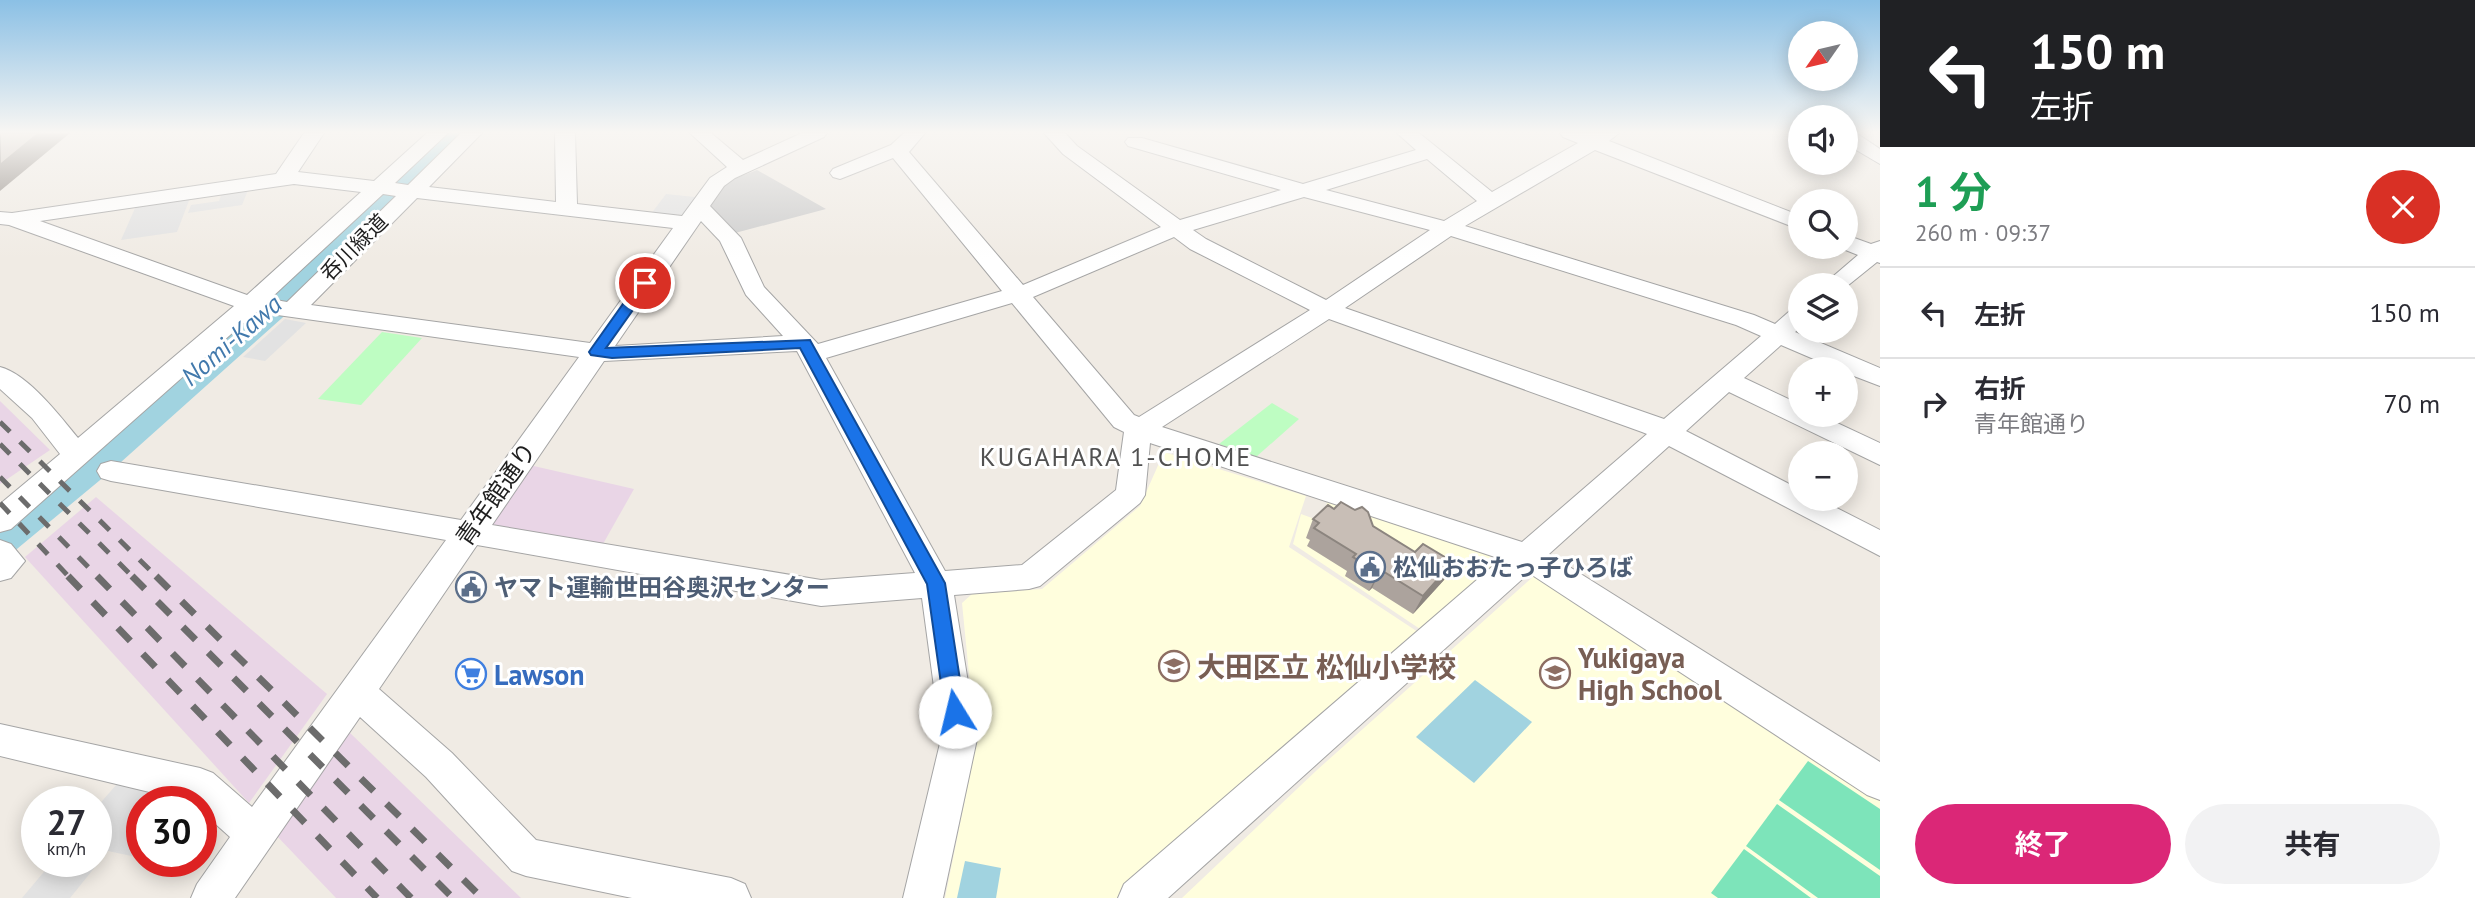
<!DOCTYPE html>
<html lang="ja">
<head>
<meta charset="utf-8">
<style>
	:root { --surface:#fff; --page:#f2f2f3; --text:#2b2b33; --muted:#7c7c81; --line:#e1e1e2; --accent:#db2777 }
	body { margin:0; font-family:"PT Sans","Noto Sans JP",sans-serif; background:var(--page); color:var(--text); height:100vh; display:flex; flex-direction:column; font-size:26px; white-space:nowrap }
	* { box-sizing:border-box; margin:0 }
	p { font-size:23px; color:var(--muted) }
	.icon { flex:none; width:38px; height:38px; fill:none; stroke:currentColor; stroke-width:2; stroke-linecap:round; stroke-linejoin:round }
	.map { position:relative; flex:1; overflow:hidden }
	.sheet { display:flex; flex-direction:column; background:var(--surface); width:595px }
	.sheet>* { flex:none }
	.guide { background:#202124; color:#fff; overflow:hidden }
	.needle { width:46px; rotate:236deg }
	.tools { position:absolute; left:1788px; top:21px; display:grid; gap:14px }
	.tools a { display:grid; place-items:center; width:70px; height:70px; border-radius:50%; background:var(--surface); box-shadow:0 4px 18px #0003; font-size:35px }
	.speed { position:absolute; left:21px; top:786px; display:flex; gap:14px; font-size:35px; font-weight:700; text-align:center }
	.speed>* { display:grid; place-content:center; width:91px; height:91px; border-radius:50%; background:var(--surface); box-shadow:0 4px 18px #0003; line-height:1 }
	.speed small { font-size:18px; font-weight:400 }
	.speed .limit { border:10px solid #d22; background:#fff; color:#111 }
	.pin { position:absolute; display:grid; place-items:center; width:60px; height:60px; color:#fff; margin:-30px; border:4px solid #fff; border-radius:50%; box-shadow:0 2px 7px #0007 }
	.me { position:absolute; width:77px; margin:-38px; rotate:351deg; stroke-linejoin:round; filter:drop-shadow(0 0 5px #0008) }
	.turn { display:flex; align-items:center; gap:24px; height:147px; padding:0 35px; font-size:32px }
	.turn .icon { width:91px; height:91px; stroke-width:2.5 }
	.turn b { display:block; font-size:49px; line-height:60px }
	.round { display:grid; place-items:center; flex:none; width:74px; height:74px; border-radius:37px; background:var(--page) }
	.head { display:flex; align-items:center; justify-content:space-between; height:119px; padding:0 35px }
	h1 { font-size:42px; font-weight:700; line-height:52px; color:#1e9e55 }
	.action { display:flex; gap:14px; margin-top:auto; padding:14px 35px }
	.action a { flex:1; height:80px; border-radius:42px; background:var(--accent); color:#fff; font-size:28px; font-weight:700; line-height:80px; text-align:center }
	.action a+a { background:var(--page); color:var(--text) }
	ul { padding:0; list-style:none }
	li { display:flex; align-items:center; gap:21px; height:91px; padding:0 35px; border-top:2px solid var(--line) }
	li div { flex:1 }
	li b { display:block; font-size:26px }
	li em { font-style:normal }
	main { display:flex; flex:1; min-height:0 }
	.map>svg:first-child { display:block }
	.industrial { fill:#e9d5e6 }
	.education { fill:#fffedd }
	.religious { fill:#ccc }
	.park { fill:#befdc2 }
	.pitch { fill:#7de4ba }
	.parking { fill:#e2e2e2 }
	.water { fill:#a1d3e0 }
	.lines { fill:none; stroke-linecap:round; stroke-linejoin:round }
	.minor-casing { stroke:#a5a5a5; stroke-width:2 }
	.minor { fill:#fff; fill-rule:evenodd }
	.rail-far1 { stroke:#6c6c6c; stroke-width:5; stroke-dasharray:14 14; stroke-linecap:butt }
	.rail { stroke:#6c6c6c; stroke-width:7; stroke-dasharray:18 18; stroke-linecap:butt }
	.wall { fill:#aca39d }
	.shaded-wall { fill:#8c857f }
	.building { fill:#c8beb6; stroke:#8c857f; stroke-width:2 }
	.route { fill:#1a73e8; stroke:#114b97; stroke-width:2 }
	.labels { text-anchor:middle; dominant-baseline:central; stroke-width:6; stroke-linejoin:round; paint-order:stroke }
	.far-street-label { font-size:21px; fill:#1e1e1e; stroke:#fff }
	.street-label { font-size:24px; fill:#1e1e1e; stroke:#fff }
	.service-label { font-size:24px; font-weight:bold; fill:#4e5e75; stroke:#fff; text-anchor:start }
	.water-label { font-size:26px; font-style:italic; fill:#4279ac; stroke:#fff }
	.neighbourhood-label { font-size:26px; letter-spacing:2px; fill:#515151; stroke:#fff }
	.near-education-label { font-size:28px; font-weight:bold; fill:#785e54; stroke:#fff; text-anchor:start }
	.near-shop-label { font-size:28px; font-weight:bold; fill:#366cbe; stroke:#fff; text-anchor:start }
</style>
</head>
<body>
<main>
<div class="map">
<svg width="1880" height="898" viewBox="0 0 1880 898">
	<rect width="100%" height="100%" fill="#f0ebe4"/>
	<!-- industrial -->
	<g class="industrial">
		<polygon points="0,401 50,450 0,484"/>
		<polygon points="525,464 634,489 603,544 488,525"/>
		<polygon points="96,497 327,694 249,803 25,557"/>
		<polygon points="347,730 521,898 336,898 275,834"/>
	</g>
	<!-- education -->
	<g class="education">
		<polygon points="1164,452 1306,496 1289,547 1418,632 1119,898 945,898 976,745 962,603 972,594 1042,589 1140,506"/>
		<polygon points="1327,502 1489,553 1494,566 1420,629 1293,544 1301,514 1323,522"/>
		<polygon points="1535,575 1880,800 1880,898 1182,898 1317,770"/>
	</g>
	<!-- religious -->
	<polygon class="religious" points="757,170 826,209 735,233 708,205 723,183"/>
	<!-- park -->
	<g class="park">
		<polygon points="382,332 422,338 361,405 318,399"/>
		<polygon points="1272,403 1299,419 1256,457 1219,444"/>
	</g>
	<!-- pitch -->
	<g class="pitch">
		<polygon points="1808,761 1880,809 1880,870 1779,800"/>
		<polygon points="1777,804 1880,876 1880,898 1818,898 1746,846"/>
		<polygon points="1744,849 1811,898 1718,898 1711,893"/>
	</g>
	<!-- parking -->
	<g class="parking">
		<polygon points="248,190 242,205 188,213 191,205 219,201 222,193"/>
		<polygon points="666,194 695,197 683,215 651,214"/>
		<polygon points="190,198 177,232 121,240 136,206"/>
		<polygon points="285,319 306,323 265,361 243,357"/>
		<polygon points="117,784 183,801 142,802 141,858 108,851 70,898 22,898 53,861 96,861 96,808"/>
	</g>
	<!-- water -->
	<g class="water">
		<polygon points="447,133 469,133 411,187 291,310 111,471 0,563 0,533 253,311"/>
		<polygon points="1475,680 1532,722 1474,783 1416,737"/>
		<polygon points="965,861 1001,868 996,898 957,898"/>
	</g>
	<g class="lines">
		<!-- minor casing -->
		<g class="minor-casing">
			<g id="minor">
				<path d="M304,133H324L298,172L374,181L427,133H448L395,183L408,185L461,133H482L429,187L556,202L555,133H575L577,204L682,216L710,178L727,167L690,133H711L743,160L802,133H827L824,137L735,178L724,186L710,206L741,238L764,287L818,344L1002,291L893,158L840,179L833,177L830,173L833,169L891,145L904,133H925L909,152L1023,285L1161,227L1063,154L1044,133H1065L1077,146L1180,220L1281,190L1128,146L1125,142L1128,138H1142L1303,184L1416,150L1397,133H1419L1492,192L1578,143L1563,137L1560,133H1619L1609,141L1801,216V230L1595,150L1465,226L1754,315L1775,324L1792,309L1801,307V327L1795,332L1880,368V386L1846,373V369H1837L1781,345L1744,378L1801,405V415H1820L1880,443V465L1729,392L1686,431L1801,490V499H1819L1880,530V556L1669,446L1549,554L1880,762V800L1867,795L1529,573L1168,898H1118L1124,884L1501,559L1150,443L1145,495L1140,503L1040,586L1029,589L954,595L977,739L943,898H903L941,739L922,598L821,606L477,545L379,689L452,753L536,840L731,878L745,884L751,898H632L526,876L512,871L426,777L360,717L235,898H191L197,884L230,837L201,811V802H191L0,756V724L200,768L213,773L252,807L446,540L111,481L101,478L97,471L101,464L111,461L461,520L579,357L256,312L11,529L0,532V504L60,454L32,418L0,389V367C28,374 60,416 78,438L234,306L9,225L0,224V212L12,213L276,174ZM1427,159L1477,201L1444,221L1326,190ZM294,184L361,192L247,295L40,221ZM383,194L396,196L287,302L270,299ZM1304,197L1430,230L1326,300L1206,239L1193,230ZM417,198L673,228L590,343L311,305ZM701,221L720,241L746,295L783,336L615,346ZM1451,236L1736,325L1761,336L1664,419L1345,308ZM1174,237L1190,249L1310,310L1139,417L1134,415L1033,297ZM1012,303L1114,427L1124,432L1116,490L1022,565L945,571L826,358ZM1329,319L1642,432L1647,434L1522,542L1162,427ZM797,351L915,573L821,580L492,525L604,361Z"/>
				<polygon points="1846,133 1856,133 1880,149 1880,164 1846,144"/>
				<polygon points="1846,235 1871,244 1880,241 1880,263 1877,262 1846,287 1846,285 1823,285 1858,255 1838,247 1846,247"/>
				<polygon points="0,540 11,544 25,561 11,578 0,581"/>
			</g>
		</g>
		<!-- minor -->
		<use href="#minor" class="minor"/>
		<!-- rail-far1 -->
		<g class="rail-far1">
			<polyline points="0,422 158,578"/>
			<polyline points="0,444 134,578"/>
			<polyline points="0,477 99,578"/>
			<polyline points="0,503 70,578"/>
		</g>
		<!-- rail -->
		<g class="rail">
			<polyline points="68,576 377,898"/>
			<polyline points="97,576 411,898"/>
			<polyline points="132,576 453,898"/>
			<polyline points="156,576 482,898"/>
		</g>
	</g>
	<!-- wall -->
	<polygon class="wall" points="1334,509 1373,526 1444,580 1413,614 1372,588 1369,591 1345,576 1347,571 1307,546 1310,540 1306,538 1313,519"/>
	<!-- shaded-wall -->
	<g class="shaded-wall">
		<polygon points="39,133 70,133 0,191 0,165"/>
		<polygon points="1453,562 1444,580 1413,614 1423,596"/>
		<polygon points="1381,570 1372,588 1369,591 1378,573"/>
	</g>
	<!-- building -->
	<g class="building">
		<polygon points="0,133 39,133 0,165"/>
		<polygon points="1341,502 1355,510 1362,507 1368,512 1373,526 1415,552 1423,544 1453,562 1423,596 1381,570 1378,573 1353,557 1356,554 1314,528 1319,523 1313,519 1328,505 1334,509"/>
	</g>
	<!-- sky -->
	<linearGradient id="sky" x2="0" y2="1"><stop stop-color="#8bc0e5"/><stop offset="0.51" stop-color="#f8f6f3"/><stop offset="1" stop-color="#f8f6f3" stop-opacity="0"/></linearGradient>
	<rect width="1880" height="259" fill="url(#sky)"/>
	<!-- route -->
	<polygon class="route" points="645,279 652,283 606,348 810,340 945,583 965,712 962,718 955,721 948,718 945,712 927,584 800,348 612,358 591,355 589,352 591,349 640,280"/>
	<!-- icons -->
	<defs>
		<g id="civic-ring" transform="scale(1.575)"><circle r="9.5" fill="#fff" stroke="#5c6f8a" stroke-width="1.5"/><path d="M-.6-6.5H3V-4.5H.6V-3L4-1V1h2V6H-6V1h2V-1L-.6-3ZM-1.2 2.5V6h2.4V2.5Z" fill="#5c6f8a"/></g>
		<g id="school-ring" transform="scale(1.575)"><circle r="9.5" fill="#fff" stroke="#8d6e63" stroke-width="1.5"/><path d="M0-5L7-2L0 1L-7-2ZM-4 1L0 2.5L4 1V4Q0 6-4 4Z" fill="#8d6e63"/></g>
		<g id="supermarket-ring" transform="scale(1.575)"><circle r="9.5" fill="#fff" stroke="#3f7fe0" stroke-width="1.5"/><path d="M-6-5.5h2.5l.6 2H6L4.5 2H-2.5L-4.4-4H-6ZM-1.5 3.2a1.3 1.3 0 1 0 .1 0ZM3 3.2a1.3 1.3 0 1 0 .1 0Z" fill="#3f7fe0"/></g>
	</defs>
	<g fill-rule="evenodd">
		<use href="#civic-ring" x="1370" y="567"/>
		<use href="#civic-ring" x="471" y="587"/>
		<use href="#school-ring" x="1174" y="666"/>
		<use href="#school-ring" x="1555" y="673"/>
		<use href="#supermarket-ring" x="471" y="674"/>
	</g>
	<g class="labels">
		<!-- far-street labels -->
		<g class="far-street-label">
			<text transform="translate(354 247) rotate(-45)">呑川緑道</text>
		</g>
		<!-- street labels -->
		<g class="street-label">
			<text transform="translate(496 494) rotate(-55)">青年館通り</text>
		</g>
		<!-- service labels -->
		<g class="service-label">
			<text x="1393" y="567">松仙おおたっ子ひろば</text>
			<text x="494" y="587">ヤマト運輸世田谷奥沢センター</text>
		</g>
		<!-- water labels -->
		<g class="water-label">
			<text transform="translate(231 340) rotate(-41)">Nomi-Kawa</text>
		</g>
		<!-- neighbourhood labels -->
		<g class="neighbourhood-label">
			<text x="1116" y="456">KUGAHARA 1-CHOME</text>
		</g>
		<!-- near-education labels -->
		<g class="near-education-label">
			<text x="1578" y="657">Yukigaya<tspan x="1578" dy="32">High School</tspan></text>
			<text x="1197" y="666">大田区立 松仙小学校</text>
		</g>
		<!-- near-shop labels -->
		<g class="near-shop-label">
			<text x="494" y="674">Lawson</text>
		</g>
	</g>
</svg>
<div class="tools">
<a><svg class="needle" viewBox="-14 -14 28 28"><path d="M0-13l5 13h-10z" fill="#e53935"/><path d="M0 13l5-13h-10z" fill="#7c7c81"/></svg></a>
<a><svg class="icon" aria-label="sound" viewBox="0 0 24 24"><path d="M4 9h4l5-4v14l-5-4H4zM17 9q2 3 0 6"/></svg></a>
<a><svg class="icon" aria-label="search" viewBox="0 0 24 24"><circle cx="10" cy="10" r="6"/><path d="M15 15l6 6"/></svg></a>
<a><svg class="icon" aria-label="layers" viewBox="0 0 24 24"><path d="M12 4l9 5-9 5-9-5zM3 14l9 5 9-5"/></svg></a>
<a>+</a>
<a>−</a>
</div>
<div class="speed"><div>27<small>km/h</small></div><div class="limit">30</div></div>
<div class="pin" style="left:645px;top:283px;background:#d93025"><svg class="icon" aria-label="arrive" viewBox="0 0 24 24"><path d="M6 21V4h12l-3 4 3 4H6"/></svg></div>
<svg class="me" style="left:955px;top:712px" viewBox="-20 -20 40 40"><circle r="19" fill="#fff"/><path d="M0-13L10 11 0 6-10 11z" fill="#1a73e8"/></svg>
</div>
<section class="sheet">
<div class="guide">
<div class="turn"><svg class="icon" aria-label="left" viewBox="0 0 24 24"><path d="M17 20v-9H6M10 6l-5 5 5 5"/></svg><div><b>150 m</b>左折</div></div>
</div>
<div class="head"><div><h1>1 分</h1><p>260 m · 09:37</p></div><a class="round" style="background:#d93025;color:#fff"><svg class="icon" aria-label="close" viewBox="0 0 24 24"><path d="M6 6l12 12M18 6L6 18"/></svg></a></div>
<ul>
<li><svg class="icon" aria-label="left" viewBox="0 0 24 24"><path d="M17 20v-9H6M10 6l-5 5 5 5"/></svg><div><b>左折</b></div><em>150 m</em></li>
<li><svg class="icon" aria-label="right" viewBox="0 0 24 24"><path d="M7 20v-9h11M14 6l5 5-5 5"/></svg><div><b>右折</b><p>青年館通り</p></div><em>70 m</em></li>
</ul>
<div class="action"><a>終了</a><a>共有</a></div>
</section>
</main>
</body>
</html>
